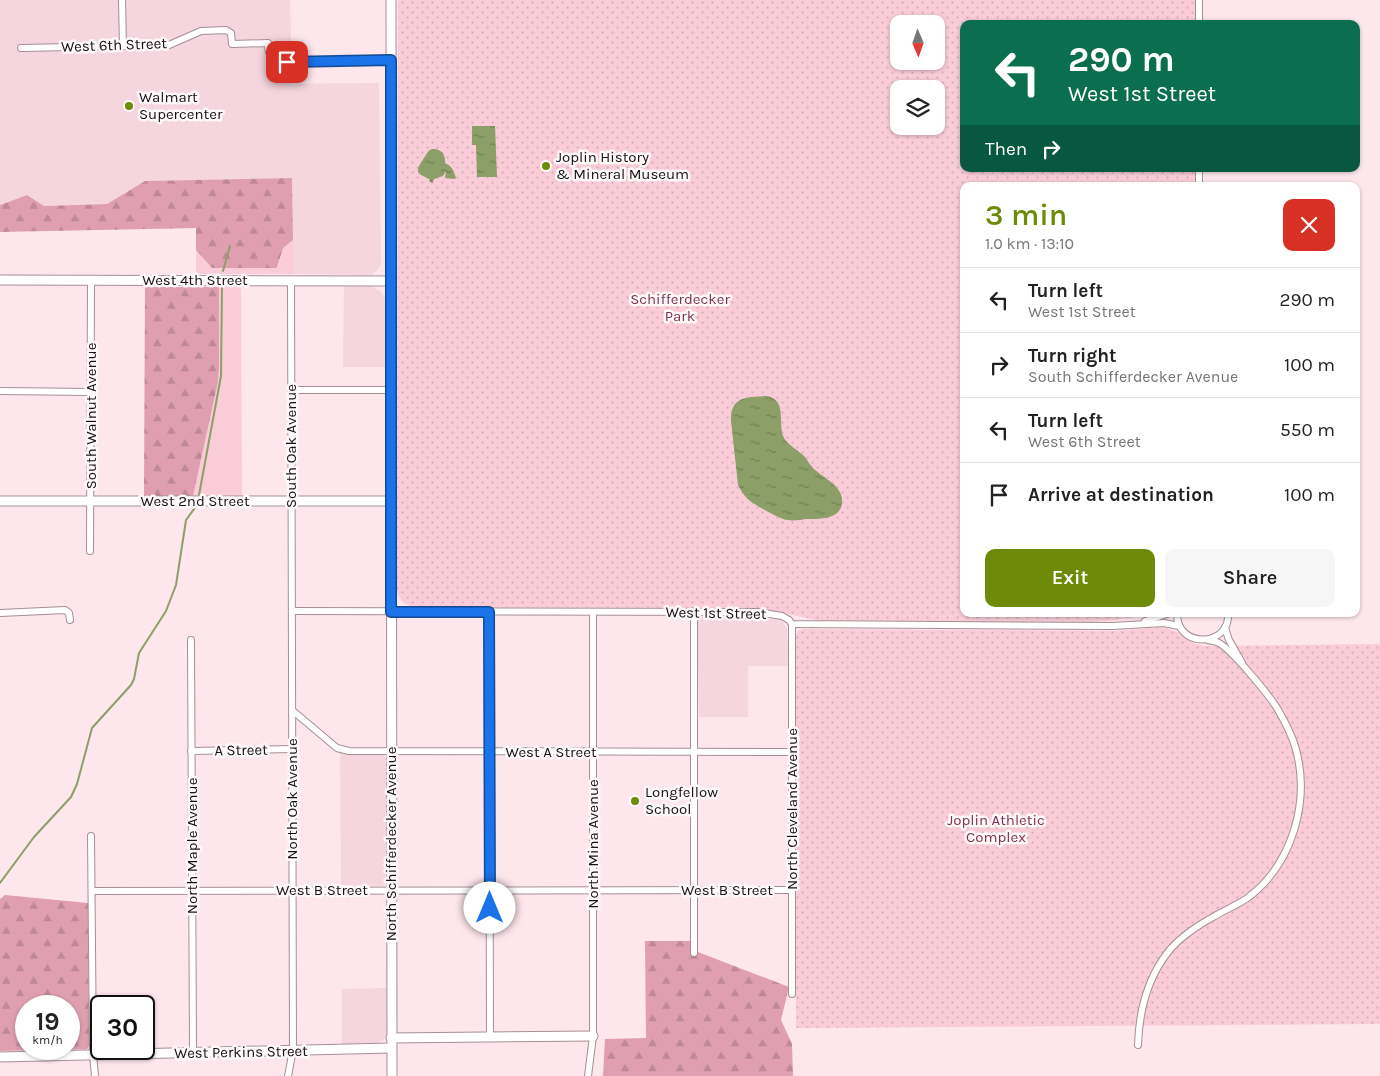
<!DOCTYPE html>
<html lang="en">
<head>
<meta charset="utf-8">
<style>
	:root { --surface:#fff; --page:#f6f6f6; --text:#222; --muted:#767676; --line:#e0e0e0; --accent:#6d8b08 }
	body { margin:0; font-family:Karla,sans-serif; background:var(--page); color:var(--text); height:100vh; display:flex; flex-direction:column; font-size:19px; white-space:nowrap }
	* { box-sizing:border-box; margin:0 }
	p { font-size:16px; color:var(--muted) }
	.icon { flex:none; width:28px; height:28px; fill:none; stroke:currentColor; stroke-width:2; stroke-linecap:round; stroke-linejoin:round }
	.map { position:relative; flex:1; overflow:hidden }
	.drawer { position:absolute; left:960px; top:182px; width:400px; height:435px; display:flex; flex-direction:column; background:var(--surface); border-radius:10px; box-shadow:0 1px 4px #0004 }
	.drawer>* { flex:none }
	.hud { position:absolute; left:960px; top:20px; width:400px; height:152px; border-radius:10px; box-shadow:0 1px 4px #0004; background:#0b6e4f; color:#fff; overflow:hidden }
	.needle { width:32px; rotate:178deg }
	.fabs { position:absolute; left:890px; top:15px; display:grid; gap:10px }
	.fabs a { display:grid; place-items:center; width:55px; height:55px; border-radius:10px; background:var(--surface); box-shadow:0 1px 4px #0004; font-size:25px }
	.speed { position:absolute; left:15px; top:995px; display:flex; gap:10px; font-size:25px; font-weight:700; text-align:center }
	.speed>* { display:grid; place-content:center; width:65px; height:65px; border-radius:50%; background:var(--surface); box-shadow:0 1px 4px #0004; line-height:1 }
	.speed small { font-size:12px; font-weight:400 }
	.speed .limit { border:2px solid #111; border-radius:8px; background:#fff; color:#111 }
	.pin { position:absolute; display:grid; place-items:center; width:42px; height:42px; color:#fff; margin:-21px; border-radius:10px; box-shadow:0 2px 8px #0006 }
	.me { position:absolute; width:55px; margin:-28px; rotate:0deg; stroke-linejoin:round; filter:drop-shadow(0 0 4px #0008) }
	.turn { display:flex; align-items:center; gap:18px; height:105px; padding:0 25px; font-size:22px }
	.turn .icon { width:65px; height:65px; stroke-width:2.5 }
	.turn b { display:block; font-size:35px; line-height:42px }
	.then { display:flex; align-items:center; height:48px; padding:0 25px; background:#0003; gap:10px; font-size:19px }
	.round { display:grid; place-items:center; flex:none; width:52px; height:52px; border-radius:10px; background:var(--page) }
	.summary { display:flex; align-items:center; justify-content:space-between; height:85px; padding:0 25px }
	h1 { font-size:30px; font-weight:600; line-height:38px; color:var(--accent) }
	.action { display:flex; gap:10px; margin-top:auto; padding:10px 25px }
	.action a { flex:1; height:58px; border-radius:10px; background:var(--accent); color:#fff; font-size:20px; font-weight:600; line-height:58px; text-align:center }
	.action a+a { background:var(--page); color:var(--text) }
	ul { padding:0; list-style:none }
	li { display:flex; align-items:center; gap:15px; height:65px; padding:0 25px; border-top:1px solid var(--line) }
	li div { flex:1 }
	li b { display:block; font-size:19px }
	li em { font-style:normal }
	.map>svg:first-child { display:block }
	.built { fill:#f5d6de }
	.grass { fill:#f9ccd8 }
	.forest { fill:url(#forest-firs); fill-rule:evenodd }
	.park { fill:url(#park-dots); fill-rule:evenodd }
	.water { fill:url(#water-ripples) }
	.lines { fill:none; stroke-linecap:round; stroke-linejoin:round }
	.stream { stroke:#8c9f68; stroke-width:2 }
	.street-casing { stroke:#a58f95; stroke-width:8 }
	.secondary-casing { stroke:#a58f95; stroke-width:11 }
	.street { stroke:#fff; stroke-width:6 }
	.secondary { stroke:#fff; stroke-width:9 }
	.route-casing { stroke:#114b97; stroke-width:12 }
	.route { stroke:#1a73e8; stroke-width:9 }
	.poi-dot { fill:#6d8b08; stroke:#fdf9fa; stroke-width:2 }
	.labels { text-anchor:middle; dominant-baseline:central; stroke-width:5; stroke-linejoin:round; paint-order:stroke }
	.street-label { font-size:15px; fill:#181012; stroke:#fdf9fa }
	.poi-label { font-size:15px; fill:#181012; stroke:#fdf9fa; text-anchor:start }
	.park-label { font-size:15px; fill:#7f324d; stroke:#fdf9fa }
</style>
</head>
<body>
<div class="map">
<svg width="1380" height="1076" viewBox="0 0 1380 1076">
	<defs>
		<pattern id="forest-firs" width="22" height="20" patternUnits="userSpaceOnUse" patternTransform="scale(1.25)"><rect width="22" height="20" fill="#df9fb1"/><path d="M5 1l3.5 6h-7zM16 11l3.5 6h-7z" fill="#bf8897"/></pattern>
		<pattern id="park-dots" width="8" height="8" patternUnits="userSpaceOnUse" patternTransform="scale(1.25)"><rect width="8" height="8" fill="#f9ccd8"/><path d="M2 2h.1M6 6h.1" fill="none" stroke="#d5aeb8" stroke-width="1.8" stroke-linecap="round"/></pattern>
		<pattern id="water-ripples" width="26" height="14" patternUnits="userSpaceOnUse" patternTransform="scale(1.25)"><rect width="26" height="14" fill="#8c9f68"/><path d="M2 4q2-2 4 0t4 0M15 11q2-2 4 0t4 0" fill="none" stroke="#718054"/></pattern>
	</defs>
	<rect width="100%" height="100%" fill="#fde6ec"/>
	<!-- built -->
	<g class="built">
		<polygon points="0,0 290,0 292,84 379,83 381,264 379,268 373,274 368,275 293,274 292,178 145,181 107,204 44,206 26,195 0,205"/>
		<polygon points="344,286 372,287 380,291 385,298 386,367 343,367"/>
		<polygon points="701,616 764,617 778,619 782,621 787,628 789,666 748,666 748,717 699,717 697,620"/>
		<polygon points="340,753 349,755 382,755 386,757 387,882 383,886 341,885"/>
		<polygon points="387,988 387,1035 384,1040 373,1045 342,1045 342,989"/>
	</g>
	<!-- grass -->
	<g class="grass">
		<polygon points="293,240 293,274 196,274 196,250 212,268 278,268 283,248"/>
		<polygon points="241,286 242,497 193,496 218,382 219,368 219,287"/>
	</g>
	<!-- forest -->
	<g class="forest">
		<polygon points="292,178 293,240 283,248 277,268 212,268 196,250 196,228 0,232 0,205 27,195 44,206 107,204 145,181"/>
		<polygon points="145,287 219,287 219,368 218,382 193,496 144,497"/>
		<path d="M5,895L88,903L89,1046L87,1049L0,1051V899ZM26,1006H69V1049H26Z"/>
		<polygon points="645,941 690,941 698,952 789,987 781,1020 792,1044 793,1076 603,1076 605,1039 646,1038"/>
	</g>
	<!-- park -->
	<g class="park">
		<path d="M398,0H1197V24H964V169H1197V186H964V614H1154L1107,621L1072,623L821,621L759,608L415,607C405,605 399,601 397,590ZM899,24H936V61H899ZM899,89H936V126H899Z"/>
		<polygon points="1164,627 1177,632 1192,643 1204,646 1380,644 1380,1024 796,1028 796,636 798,631 803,629 1116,631"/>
	</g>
	<!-- water -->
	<g class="water">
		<polygon points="472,126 495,126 497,177 477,177 476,145 472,145"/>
		<path d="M432,149C441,148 446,155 445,163C452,166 454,171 456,178L454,179L445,178L446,171L443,176L434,179L432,183L429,181L430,179C414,173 416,170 424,158C427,154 427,151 432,149Z"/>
		<path d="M767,396C788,400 777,424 784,438C788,445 798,450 804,456C807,459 809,464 813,468C822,477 843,486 842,501C842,520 819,519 806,519C800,520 793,521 787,520C778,518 757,506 750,501C745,497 741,491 738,485L731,421C730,396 747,397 767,396Z"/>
	</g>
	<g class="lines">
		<!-- stream -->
		<g class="stream">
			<polyline points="223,271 230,246"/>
			<polyline points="199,495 221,376 222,284"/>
			<polyline points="0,883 34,837 71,797 77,784 92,728 131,685 134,679 139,653 166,611 176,585 186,520 197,505"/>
		</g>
		<!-- street casing -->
		<g class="street-casing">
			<g id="street">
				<polyline points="122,0 123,46"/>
				<polyline points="1199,0 1199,24"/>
				<path d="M21,48L169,45L201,31L226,30L231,33L232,44L268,43C268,53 270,58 279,62L391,60"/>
				<polyline points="1199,169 1199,186"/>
				<polyline points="291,390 391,390"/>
				<polyline points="0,391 92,392"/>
				<polyline points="90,551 91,280"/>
				<polyline points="292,611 758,612 782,616 789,620 792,624 1113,626 1164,623 1179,626"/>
				<polyline points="489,612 490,1037"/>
				<polyline points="0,613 65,610 69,613 70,620"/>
				<path d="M1177,614C1177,649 1230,647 1228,614"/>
				<polyline points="1145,621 1167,614"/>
				<polyline points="1225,628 1229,640 1242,663"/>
				<polyline points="191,640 193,1053"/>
				<polyline points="293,711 337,748 349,751 793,752"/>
				<polyline points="191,751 292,749"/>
				<polyline points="91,836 93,1055 95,1076"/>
				<polyline points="93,891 792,890"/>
				<polyline points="694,953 694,611"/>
				<polyline points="792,994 792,624"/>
				<path d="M1138,1045C1139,1012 1147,979 1168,952C1179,938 1197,926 1213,917C1223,911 1235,906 1246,899C1293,865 1311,800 1295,746C1291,733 1284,720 1277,708C1268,694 1233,651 1219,643C1216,641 1212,641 1208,640"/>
				<polyline points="288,1076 293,1050 291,281"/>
				<polyline points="588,1076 593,1036 593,612"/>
			</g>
		</g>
		<!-- secondary casing -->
		<g class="secondary-casing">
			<g id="secondary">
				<polyline points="391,0 392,1076"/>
				<polyline points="0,280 390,281"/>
				<polyline points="0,501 390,501"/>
				<polyline points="391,1038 593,1036"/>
				<polyline points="0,1057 391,1048"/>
			</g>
		</g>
		<!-- street -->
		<use href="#street" class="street"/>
		<!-- secondary -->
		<use href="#secondary" class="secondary"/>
	</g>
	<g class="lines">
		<!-- route casing -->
		<g class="route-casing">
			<polyline id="route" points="287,62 391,60 391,612 489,612 490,908"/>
		</g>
		<!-- route -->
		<use href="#route" class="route"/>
	</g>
	<!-- markers -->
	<g class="poi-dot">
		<circle cx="129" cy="106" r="5"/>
		<circle cx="546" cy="166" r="5"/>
		<circle cx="635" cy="801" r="5"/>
	</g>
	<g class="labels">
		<!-- street labels -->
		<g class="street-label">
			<text transform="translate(114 45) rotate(-2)">West 6th Street</text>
			<text x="195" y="280">West 4th Street</text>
			<text transform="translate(91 416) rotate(-90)">South Walnut Avenue</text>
			<text transform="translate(291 446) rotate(-90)">South Oak Avenue</text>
			<text x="195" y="501">West 2nd Street</text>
			<text transform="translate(716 613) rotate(1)">West 1st Street</text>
			<text transform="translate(241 750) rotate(-1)">A Street</text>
			<text x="551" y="752">West A Street</text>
			<text transform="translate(292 799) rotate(-90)">North Oak Avenue</text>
			<text transform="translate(792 809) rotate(-90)">North Cleveland Avenue</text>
			<text transform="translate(391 844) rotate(-90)">North Schifferdecker Avenue</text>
			<text transform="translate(593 844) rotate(-90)">North Mina Avenue</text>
			<text transform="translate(192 846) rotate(-90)">North Maple Avenue</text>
			<text x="322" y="890">West B Street</text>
			<text x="727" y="890">West B Street</text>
			<text transform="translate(241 1052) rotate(-1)">West Perkins Street</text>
		</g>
		<!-- poi labels -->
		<g class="poi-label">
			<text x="139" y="97">Walmart<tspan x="139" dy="17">Supercenter</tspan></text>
			<text x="556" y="157">Joplin History<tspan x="556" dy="17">&amp; Mineral Museum</tspan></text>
			<text x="645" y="792">Longfellow<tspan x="645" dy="17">School</tspan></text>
		</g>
		<!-- park labels -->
		<g class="park-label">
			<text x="680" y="299">Schifferdecker<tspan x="680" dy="17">Park</tspan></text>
			<text x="996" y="820">Joplin Athletic<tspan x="996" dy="17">Complex</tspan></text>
		</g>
	</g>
</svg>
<div class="fabs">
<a><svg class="needle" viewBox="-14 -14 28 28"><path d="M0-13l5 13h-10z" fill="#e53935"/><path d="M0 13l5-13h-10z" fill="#767676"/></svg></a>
<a><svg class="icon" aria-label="layers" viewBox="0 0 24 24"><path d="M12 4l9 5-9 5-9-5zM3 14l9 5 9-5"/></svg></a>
</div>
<div class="speed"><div>19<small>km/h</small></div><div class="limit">30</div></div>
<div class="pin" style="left:287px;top:62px;background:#d93025"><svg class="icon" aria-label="arrive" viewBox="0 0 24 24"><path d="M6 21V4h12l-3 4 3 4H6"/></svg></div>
<svg class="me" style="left:490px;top:908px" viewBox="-20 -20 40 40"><circle r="19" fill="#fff"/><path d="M0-13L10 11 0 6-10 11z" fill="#1a73e8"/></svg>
<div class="hud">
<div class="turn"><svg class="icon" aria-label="left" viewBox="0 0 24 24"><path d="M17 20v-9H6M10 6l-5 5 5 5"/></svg><div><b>290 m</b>West 1st Street</div></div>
<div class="then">Then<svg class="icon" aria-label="right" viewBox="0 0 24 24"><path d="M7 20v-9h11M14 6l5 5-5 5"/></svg></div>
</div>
<section class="drawer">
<div class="summary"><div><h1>3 min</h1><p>1.0 km · 13:10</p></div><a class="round" style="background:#d93025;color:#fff"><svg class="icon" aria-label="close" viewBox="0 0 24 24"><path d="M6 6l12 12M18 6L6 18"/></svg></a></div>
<ul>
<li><svg class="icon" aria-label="left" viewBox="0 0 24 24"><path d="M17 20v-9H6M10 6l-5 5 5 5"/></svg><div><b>Turn left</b><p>West 1st Street</p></div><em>290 m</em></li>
<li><svg class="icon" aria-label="right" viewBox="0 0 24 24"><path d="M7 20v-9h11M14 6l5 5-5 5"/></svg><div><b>Turn right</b><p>South Schifferdecker Avenue</p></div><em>100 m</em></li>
<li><svg class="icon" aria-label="left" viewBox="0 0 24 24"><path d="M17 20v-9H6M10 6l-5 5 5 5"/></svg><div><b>Turn left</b><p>West 6th Street</p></div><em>550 m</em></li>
<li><svg class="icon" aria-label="arrive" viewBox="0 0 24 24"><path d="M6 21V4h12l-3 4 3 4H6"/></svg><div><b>Arrive at destination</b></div><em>100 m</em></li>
</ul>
<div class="action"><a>Exit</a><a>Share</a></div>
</section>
</div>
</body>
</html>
